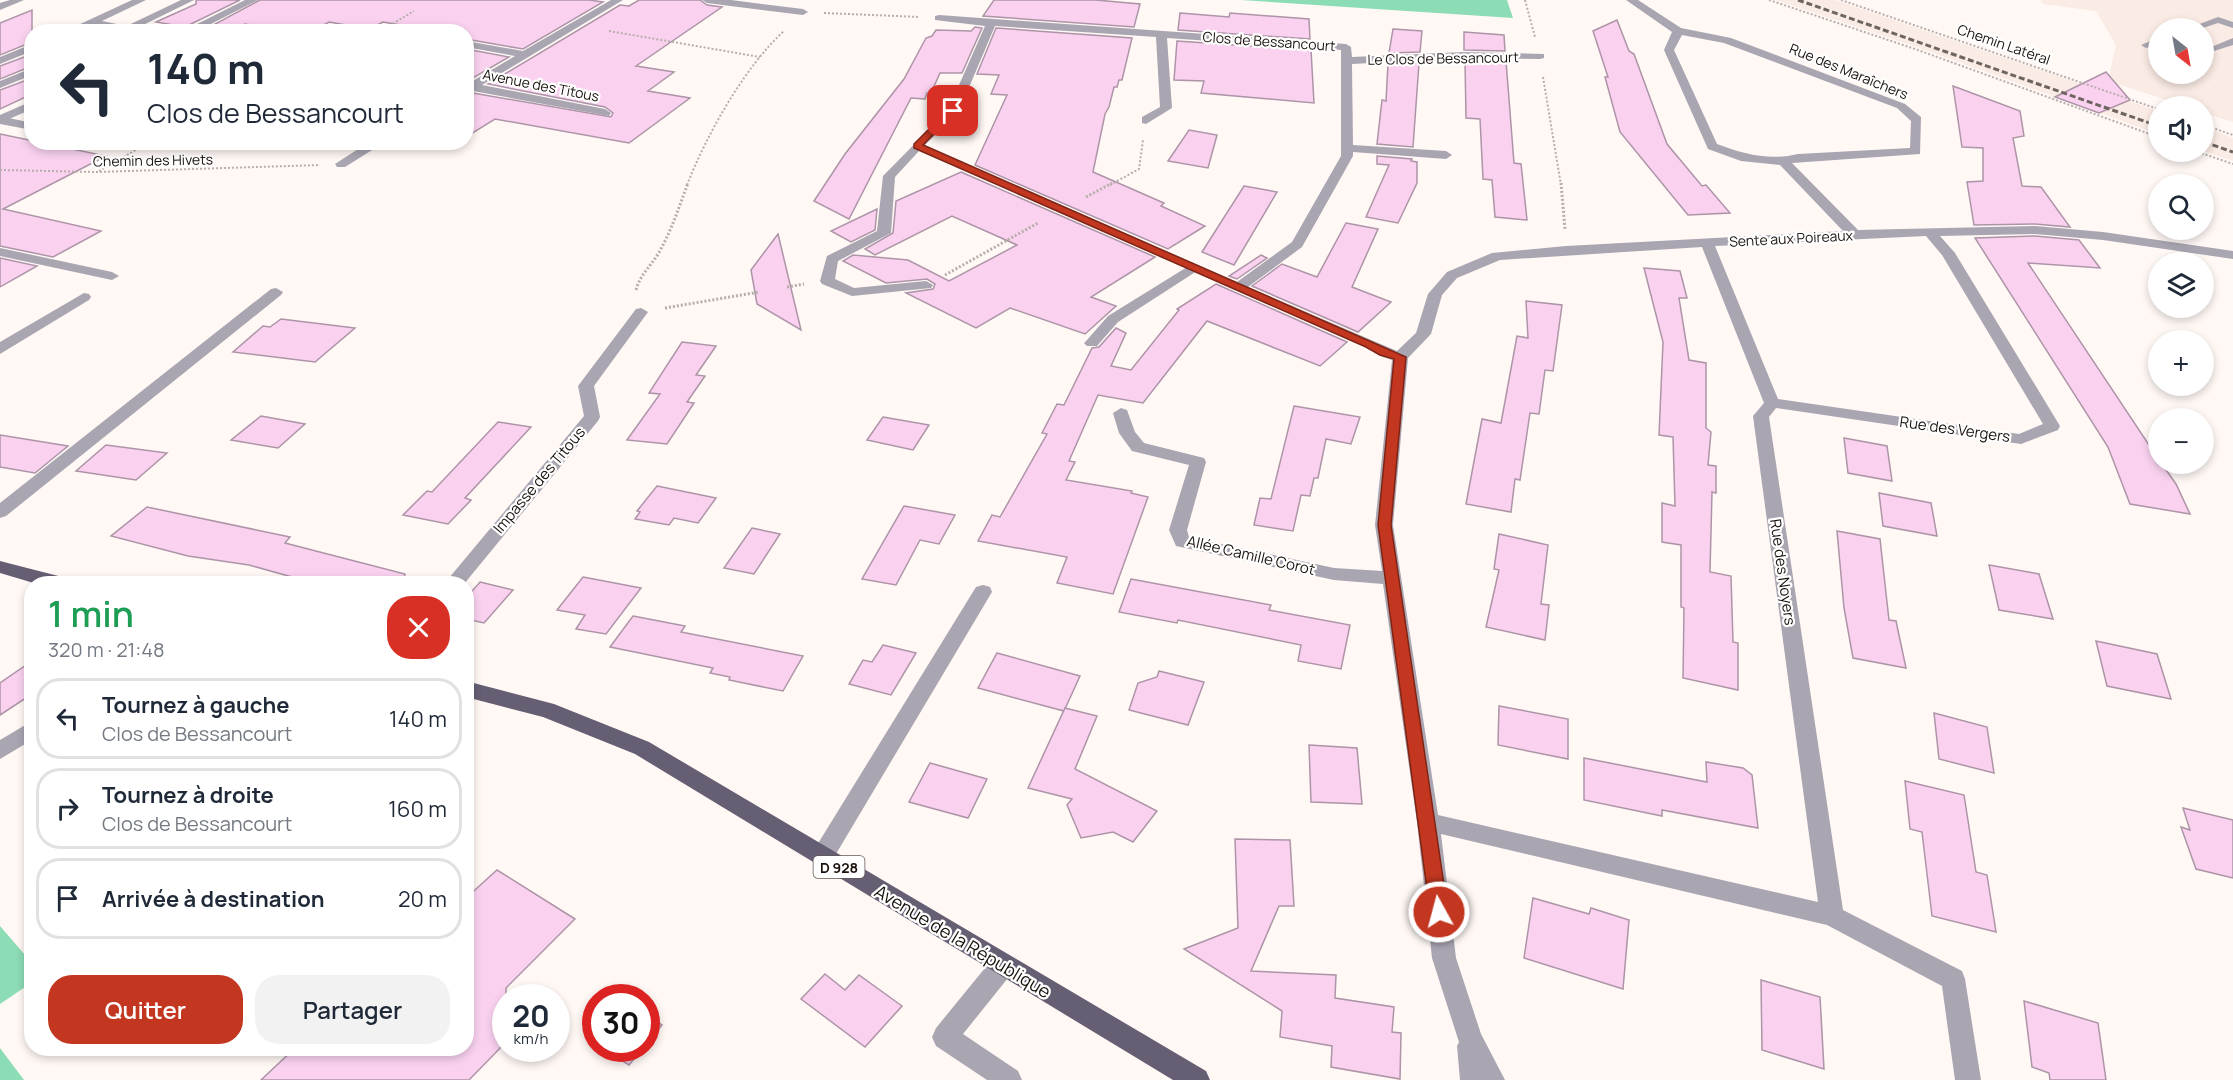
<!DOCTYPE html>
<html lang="fr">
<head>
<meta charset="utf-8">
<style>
	:root { --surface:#fff; --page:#f2f2f3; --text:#1f2937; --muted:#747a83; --line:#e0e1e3; --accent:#c33720 }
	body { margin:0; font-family:Manrope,sans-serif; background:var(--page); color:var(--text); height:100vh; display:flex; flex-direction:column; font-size:22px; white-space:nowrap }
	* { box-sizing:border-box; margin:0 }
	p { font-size:20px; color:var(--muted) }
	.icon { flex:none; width:33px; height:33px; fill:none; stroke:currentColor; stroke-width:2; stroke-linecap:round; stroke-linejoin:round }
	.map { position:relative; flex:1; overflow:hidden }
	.details { position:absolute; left:24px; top:576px; width:450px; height:480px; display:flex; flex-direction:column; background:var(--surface); border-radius:24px; box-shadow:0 3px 9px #0003 }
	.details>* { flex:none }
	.guide { position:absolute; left:24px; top:24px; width:450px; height:126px; border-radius:24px; box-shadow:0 3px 9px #0003; background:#fff; color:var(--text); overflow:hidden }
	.needle { width:39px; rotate:149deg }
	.buttons { position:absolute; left:2148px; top:18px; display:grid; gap:12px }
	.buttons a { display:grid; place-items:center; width:66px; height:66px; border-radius:50%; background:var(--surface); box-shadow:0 3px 9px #0003; font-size:30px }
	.speed { position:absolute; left:492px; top:984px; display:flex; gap:12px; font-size:30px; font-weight:700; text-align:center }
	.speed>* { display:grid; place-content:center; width:78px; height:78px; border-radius:50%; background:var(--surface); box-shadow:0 3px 9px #0003; line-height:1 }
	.speed small { font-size:15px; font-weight:400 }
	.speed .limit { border:9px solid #d22; background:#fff; color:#111 }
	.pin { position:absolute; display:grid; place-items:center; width:51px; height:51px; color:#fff; margin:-26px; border-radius:12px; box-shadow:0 3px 9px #0006 }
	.me { position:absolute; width:66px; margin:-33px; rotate:353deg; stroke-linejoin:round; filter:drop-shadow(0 0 4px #0008) }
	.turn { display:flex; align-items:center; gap:21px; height:126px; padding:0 24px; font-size:27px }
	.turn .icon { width:78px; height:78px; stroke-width:2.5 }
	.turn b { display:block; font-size:42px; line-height:51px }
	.round { display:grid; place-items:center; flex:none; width:63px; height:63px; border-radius:24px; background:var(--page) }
	.head { display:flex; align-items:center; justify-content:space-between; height:102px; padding:0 24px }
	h1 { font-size:36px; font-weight:600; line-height:45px; color:#1e9e55 }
	.cta { display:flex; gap:12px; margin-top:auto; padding:12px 24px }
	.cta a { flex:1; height:69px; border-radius:24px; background:var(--accent); color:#fff; font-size:24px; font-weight:600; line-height:69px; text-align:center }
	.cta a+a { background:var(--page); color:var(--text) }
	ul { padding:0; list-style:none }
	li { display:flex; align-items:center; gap:18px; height:81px; margin:0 12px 9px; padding:0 12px; border:3px solid var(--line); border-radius:24px }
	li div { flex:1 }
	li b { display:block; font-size:22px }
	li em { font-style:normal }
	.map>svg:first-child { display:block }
	.built { fill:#faebe4; fill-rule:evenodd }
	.green { fill:#8cdcb5 }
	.building { fill:#fad2f0; stroke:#ad94a7; stroke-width:1.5 }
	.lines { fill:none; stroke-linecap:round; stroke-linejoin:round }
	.path-far1 { stroke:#b6aeab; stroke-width:2; stroke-dasharray:2 2; stroke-linecap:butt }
	.path { stroke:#b6aeab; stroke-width:3; stroke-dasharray:2 2; stroke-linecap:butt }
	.lane { fill:#a9a5b1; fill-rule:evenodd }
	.street { fill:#a9a5b1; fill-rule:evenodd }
	.primary { fill:#665f74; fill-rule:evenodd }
	.rail { stroke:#6e6561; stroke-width:3; stroke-dasharray:6 3; stroke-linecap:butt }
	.route { fill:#c33720; stroke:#7f2415; stroke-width:1.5 }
	.labels { text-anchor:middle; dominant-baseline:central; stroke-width:4.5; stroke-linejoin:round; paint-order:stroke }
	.far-street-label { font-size:14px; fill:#1c120d; stroke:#fff }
	.shield { fill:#fff; stroke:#605956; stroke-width:1.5 }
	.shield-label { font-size:14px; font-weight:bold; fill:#1c120d }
	.street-label { font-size:15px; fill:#1c120d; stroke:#fff }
	.near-street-label { font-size:18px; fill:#1c120d; stroke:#fff }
</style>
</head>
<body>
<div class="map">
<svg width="2233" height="1080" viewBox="0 0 2233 1080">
	<rect width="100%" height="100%" fill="#fff8f5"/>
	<!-- built -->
	<g class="built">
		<polygon points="1776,0 1835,0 2084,85 2158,111 2158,134 1917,47"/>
		<path d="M2041,0H2233V122L2204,113V106H2185L2108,81L2116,45L2096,11L2043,4ZM2158,28H2204V74H2158Z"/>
		<polygon points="2204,127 2233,138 2233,161 2204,151"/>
	</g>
	<!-- green -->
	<g class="green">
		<polygon points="1241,0 1507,0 1513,18"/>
		<polygon points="0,926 32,963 31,983 0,1004"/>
		<polygon points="0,1048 24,1080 0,1080"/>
	</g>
	<!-- building -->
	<g class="building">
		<polygon points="196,0 240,0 185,27 156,22 196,4"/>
		<polygon points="260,0 589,0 603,2 523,49 466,39 466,32 442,32 383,22 369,29 329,22 311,32 291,32 245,24 228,32 202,31"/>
		<polygon points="639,0 700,0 707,5 722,7 636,66 674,72 648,91 690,98 629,143 495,119 466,137 466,95 473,93 611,117 613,113 605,107 488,84 620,5 629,6"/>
		<polygon points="994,0 1096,0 1140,4 1134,27 983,16"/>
		<polygon points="32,10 32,42 0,55 0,23"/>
		<polygon points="1180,13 1229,17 1230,13 1309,19 1310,39 1178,30"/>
		<polygon points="1617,20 1629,51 1634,54 1667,144 1702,186 1706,185 1730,213 1688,215 1620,132 1605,77 1608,77 1593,31"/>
		<polygon points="975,27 982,28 962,73 940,73 931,93 927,93 925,99 911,98 849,219 814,201 845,154 904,79 926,38 932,36 936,30 971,31"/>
		<polygon points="996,28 1132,38 1122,80 1119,80 1117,87 1114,87 1109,107 1105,114 1093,172 1164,203 1161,206 1205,226 1168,249 975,165 1007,95 991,94 999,75 977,74"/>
		<polygon points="1393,29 1422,31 1420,52 1389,53"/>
		<polygon points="1464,32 1504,35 1505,51 1464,50"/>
		<polygon points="1177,41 1311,50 1314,103 1201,93 1204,81 1174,80"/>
		<polygon points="466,49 509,57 466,82"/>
		<polygon points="32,54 32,66 0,79 0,66"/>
		<polygon points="1465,60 1506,61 1514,163 1521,164 1527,220 1495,217 1492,180 1483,179 1480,119 1466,118"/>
		<polygon points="1419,63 1413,147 1377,144 1382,100 1386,101 1388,64"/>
		<polygon points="2106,72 2130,100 2099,113 2055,97"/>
		<polygon points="32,78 32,94 0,109 0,90"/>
		<polygon points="1953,86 2020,111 2024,136 2013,138 2022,186 2041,187 2070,227 2035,224 1974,225 1967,182 1983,181 1983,148 1962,147"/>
		<polygon points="1189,130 1217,135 1208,168 1168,161"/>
		<polygon points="0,134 106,156 3,209 101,231 53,257 0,246"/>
		<polygon points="1377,156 1412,159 1411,161 1417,162 1417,183 1398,223 1366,217 1389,165 1377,164"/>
		<polygon points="961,172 1155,257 1091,297 1116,306 1085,334 1010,308 976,328 906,293 933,289 935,284 927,279 886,283 843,261 853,255 908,260 949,281 1017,245 952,216 875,255 865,249 893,233 896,201"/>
		<polygon points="1244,186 1277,192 1234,265 1202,252"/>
		<polygon points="877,209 875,230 851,242 831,231"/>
		<polygon points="1346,223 1378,229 1352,287 1391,302 1358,332 1252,286 1282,264 1317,277"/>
		<polygon points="778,234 801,330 757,304 751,270"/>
		<polygon points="2035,236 2079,240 2100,268 2028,263 2149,445 2158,446 2158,464 2162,464 2176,484 2190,514 2130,504 2108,447 1975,238"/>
		<polygon points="1261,255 1267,258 1237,279 1229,276"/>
		<polygon points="0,258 37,266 0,287"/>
		<polygon points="1644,268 1680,271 1687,298 1679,298 1689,360 1706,363 1706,428 1711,432 1708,465 1716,466 1716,493 1712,492 1710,572 1731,576 1733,642 1738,643 1738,690 1683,678 1684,608 1681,607 1681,545 1662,542 1662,503 1675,506 1673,437 1659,435 1663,342"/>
		<polygon points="1216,284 1347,342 1320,366 1207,321 1143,403 1098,395 1069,461 1075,462 1066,480 1132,491 1131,493 1148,497 1113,594 1057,583 1067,557 978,541 992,515 1000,517 1047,434 1042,433 1057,404 1064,405 1092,348 1099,347 1116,328 1126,333 1111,366 1131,370 1179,310 1177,309"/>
		<polygon points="1526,301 1562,305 1553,371 1545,370 1539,414 1530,413 1520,480 1515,479 1511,512 1466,504 1482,419 1501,423 1517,336 1528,338"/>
		<polygon points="281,319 355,328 315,362 233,352 263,326 270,327"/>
		<polygon points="682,342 716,346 696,375 705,376 687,402 694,403 667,444 627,440 660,394 649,393"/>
		<polygon points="1294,406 1360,417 1351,444 1326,439 1318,478 1314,478 1310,496 1301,495 1293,531 1254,525 1260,498 1271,499"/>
		<polygon points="261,416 305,424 278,448 231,440"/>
		<polygon points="883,417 929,425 913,450 867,440"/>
		<polygon points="498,422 531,427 465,498 471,500 448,524 403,515 427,491 432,492"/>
		<polygon points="0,435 68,446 35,473 0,467"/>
		<polygon points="1844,438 1887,446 1892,481 1848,473"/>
		<polygon points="106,445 167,453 136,480 76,471"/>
		<polygon points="657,486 716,498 698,523 674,518 669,525 635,519 640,512 637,511"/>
		<polygon points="1879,493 1931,503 1937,536 1883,526"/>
		<polygon points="904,506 955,515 939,544 920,540 896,585 862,579"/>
		<polygon points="147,507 290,537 285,543 405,574 403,584 317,584 249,565 188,556 111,536"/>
		<polygon points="752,528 780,534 754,574 724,568"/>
		<polygon points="1837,531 1880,539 1889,620 1896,621 1906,668 1853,658 1844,608"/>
		<polygon points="1499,534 1548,545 1541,604 1549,605 1545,640 1486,627 1499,570 1494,569"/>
		<polygon points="1989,565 2039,574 2053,619 1999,610"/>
		<polygon points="583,577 641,588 606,634 576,629 585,615 557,610"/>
		<polygon points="1131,579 1271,605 1269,610 1350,625 1341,669 1298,661 1301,645 1178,620 1177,623 1119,612"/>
		<polygon points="480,582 513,590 484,623 466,619 466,598"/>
		<polygon points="633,616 685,626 681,632 803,656 783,691 729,680 730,677 710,673 713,668 610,647"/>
		<polygon points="2096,641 2157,654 2171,699 2107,686"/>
		<polygon points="883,645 916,653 891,695 849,684 863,660 872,662"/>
		<polygon points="997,653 1080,676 1064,711 978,688"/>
		<polygon points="32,661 32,694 0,715 0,683"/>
		<polygon points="1159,671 1204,682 1188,725 1129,710 1138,683 1157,677"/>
		<polygon points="1499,706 1568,719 1568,759 1498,745"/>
		<polygon points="1065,708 1097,716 1075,769 1157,811 1133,842 1113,832 1081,838 1067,805 1072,799 1028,788"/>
		<polygon points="1934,713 1987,727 1994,773 1939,759"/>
		<polygon points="1309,745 1357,748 1362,804 1311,802"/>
		<polygon points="1584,758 1707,782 1706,762 1743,768 1752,775 1758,828 1662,810 1662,816 1584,800"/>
		<polygon points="930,763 987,779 968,818 909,802"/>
		<polygon points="1905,781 1964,795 1976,872 1987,875 1996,932 1932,916 1922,832 1910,829"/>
		<polygon points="2183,808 2233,820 2233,878 2196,869 2181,827 2190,830"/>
		<polygon points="1235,839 1290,840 1294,906 1279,906 1251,971 1336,975 1335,998 1394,1007 1392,1032 1401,1033 1400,1079 1331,1067 1332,1046 1280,1037 1282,1011 1184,949 1238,928"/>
		<polygon points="497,870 575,919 506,988 506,1042 469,1080 261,1080 295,1048 466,1048 466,898"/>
		<polygon points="1533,898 1589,914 1591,908 1629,920 1623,989 1524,958"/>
		<polygon points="825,974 845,990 859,975 902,1006 865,1047 801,999"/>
		<polygon points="1761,980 1820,997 1824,1069 1762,1050"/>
		<polygon points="2024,1001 2098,1023 2106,1080 2050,1080 2049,1073 2032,1067"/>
		<polygon points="646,1015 662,1025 646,1044"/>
		<polygon points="602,1048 643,1048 629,1065"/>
	</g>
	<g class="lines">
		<!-- path-far1 -->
		<g class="path-far1">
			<polyline points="1525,0 1535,37"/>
			<polyline points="1769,0 1915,49 2158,137"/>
			<polyline points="1841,0 2158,109"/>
			<polyline points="824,13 919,17"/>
			<polyline points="609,31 760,57"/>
			<polyline points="379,32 414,11"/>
			<polyline points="1543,77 1561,185"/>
			<polyline points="2204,125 2233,135"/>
			<polyline points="2198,152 2233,164"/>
			<polyline points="0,170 98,172 320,165"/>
			<polyline points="99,171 150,142"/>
			<path d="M687,185C706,136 745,66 784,31"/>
			<polyline points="1110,185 1139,169 1143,140"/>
		</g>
		<!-- path -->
		<g class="path">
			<polyline points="1561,183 1565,229"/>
			<polyline points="1086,197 1112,183"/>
			<polyline points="945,275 1038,223"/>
			<polyline points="787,287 804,284"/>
			<path d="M636,290C640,275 650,267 658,254C671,232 679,207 688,183"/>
			<polyline points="665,308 759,292"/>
		</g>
		<!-- lane -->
		<g class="lane">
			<polygon points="181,0 194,0 129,32 114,32"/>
			<polygon points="245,0 258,0 195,32 181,32"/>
			<polygon points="2218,17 2233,22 2233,28 2218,23 2203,28 2189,28"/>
			<polygon points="2158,38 2158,44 2146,48 2141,45"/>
			<polygon points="2233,38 2233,45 2214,51 2209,48"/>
			<polygon points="32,68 32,75 0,88 0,81"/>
			<polygon points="32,101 32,109 0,123 0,115"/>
			<polygon points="1192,264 1199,268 1197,271 1118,322 1097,346 1087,346 1084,343 1087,340 1108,316"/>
			<polygon points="276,288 283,292 281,295 6,516 0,518 0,503 271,289"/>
			<polygon points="983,585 990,587 992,592 830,864 822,867 814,864 811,857 814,850 976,587"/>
			<polygon points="1003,954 1012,957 1015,965 1012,973 963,1034 1018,1071 1022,1080 987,1080 936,1046 932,1037 936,1028 994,957"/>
		</g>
		<!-- street -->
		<g class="street">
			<polygon points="10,0 24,0 0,10 0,3"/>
			<polygon points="132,0 146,0 102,21 156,32 129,32 92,25 78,32 63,32"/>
			<polygon points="611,0 623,0 482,85 605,109 611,113 609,116 473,91 466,93 466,85 515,56 466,47 466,41 523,51"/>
			<polygon points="702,0 731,0 803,9 808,12 803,15 707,3"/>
			<path d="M1626,0H1638L1681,28L1731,38L1905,104L1921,117L1920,154L1792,163L1858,230L2035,226L2103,232L2233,251V259L2103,240L2035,234L1940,236L1955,253L2060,426L2058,430L2021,444L1776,408L1769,417L1843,910L1962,971L1965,979L1981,1080H1955L1942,986L1827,925L1441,834L1456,958L1481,1034L1505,1080H1460L1457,1046L1459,1042L1432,958L1417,822L1383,584L1334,580L1176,546L1169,530L1189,465L1132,451L1119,433L1113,413L1121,408L1127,410L1135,432L1144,443L1204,458L1206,462L1187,530L1189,537L1334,568L1382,571L1375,525L1392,360L1380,356L1365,347L919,151L895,177L891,233L838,261L835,279L854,288L926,281L933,285L931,288L852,296L822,284L820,281L827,256L877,231L883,176L948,110L985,26L935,20V16L939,15L1346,44L1351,47L1352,57L1464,52L1544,54V58L1540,59L1464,58L1352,64L1353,145L1446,151L1452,155L1446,159L1353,152V156L1302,247L1248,287L1397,351L1416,333L1428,294L1447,272L1492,253L1566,246L1843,231L1780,165L1741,161L1708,149L1664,50L1672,32ZM995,26L1156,37L1160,107L1142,117V123L1146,124L1172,108L1167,38L1341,50V156L1292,242L1237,282L925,145L959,111ZM1682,35L1724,43L1897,108L1911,121L1910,148L1798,154C1770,161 1743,154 1717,144L1674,50ZM1926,236L1942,255L2043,424L2019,434L1778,399L1715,246ZM1702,247L1764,403L1753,416L1818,902L1438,815L1393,525L1408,358L1431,334L1442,295L1457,278L1500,260Z"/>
			<polygon points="32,44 32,51 0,64 0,57"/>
			<polygon points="0,116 32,123 32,130 0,124"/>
			<polygon points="369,142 385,142 345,167 337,167 335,164"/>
			<polygon points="0,248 112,272 119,276 112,280 0,256"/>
			<polygon points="84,293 89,294 91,297 89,300 0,354 0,342"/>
			<polygon points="641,308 648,312 594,386 600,417 598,421 464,584 444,584 584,416 578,386 636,309"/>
			<polygon points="32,721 32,740 0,759 0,740"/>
		</g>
		<!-- primary -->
		<g class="primary">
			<polygon points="0,561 70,579 72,584 37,584 0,573"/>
			<polygon points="466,681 554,704 649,742 1206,1071 1210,1080 1173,1080 635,754 543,717 466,697"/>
		</g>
		<!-- rail -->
		<g class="rail">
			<polyline points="1798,0 2158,126"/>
			<polyline points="2204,142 2233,152"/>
		</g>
	</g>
	<!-- route -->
	<polygon class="route" points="949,109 957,111 923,145 1406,357 1391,525 1448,912 1445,918 1439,920 1433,918 1430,912 1378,525 1394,359 1380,355 1366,347 914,148 914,144"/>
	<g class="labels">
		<!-- far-street labels -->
		<g class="far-street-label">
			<text transform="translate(1269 41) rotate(4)">Clos de Bessancourt</text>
			<text transform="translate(2004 44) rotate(19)">Chemin Latéral</text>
			<text transform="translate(1443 58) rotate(-1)">Le Clos de Bessancourt</text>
			<text transform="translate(1849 71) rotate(22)">Rue des Maraîchers</text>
			<text transform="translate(541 85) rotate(11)">Avenue des Titous</text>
			<text transform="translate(153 160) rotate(-1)">Chemin des Hivets</text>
			<text transform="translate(1791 238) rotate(-3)">Sente aux Poireaux</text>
		</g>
		<!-- shield labels -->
		<rect class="shield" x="813.5" y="856" width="51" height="22" rx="4.5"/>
		<g class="shield-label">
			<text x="839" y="867">D 928</text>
		</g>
		<!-- street labels -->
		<g class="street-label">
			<text transform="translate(1955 429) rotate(8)">Rue des Vergers</text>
			<text transform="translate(539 480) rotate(-50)">Impasse des Titous</text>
			<text transform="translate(1251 555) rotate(13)">Allée Camille Corot</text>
			<text transform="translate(1783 572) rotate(82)">Rue des Noyers</text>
		</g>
		<!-- near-street labels -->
		<g class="near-street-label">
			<text transform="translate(963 941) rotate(31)">Avenue de la République</text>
		</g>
	</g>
</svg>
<div class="buttons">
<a><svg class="needle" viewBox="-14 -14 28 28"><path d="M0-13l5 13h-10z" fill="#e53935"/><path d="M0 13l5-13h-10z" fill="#747a83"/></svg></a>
<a><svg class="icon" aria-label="sound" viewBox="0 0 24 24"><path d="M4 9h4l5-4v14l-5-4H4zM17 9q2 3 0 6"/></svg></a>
<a><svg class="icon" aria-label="search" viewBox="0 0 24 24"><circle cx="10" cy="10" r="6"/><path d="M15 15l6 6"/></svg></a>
<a><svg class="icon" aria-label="layers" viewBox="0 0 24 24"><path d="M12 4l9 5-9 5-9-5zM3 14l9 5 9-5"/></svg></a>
<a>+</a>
<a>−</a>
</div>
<div class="speed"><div>20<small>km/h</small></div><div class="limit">30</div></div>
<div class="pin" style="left:953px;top:111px;background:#d93025"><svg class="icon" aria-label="arrive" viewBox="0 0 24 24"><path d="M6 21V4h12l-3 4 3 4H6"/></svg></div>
<svg class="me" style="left:1439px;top:912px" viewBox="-20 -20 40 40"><circle r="17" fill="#c33720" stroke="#fff" stroke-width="3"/><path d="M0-11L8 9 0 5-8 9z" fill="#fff"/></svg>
<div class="guide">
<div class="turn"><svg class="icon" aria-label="left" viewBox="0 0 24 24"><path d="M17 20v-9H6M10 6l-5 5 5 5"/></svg><div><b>140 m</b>Clos de Bessancourt</div></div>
</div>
<section class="details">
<div class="head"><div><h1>1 min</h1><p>320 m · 21:48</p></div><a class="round" style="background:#d93025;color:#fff"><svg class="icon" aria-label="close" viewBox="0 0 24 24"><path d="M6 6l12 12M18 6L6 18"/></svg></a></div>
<ul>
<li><svg class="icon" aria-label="left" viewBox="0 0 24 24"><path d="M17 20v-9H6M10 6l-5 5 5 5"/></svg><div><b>Tournez à gauche</b><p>Clos de Bessancourt</p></div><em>140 m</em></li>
<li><svg class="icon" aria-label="right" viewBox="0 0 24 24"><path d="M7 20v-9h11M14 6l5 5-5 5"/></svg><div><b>Tournez à droite</b><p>Clos de Bessancourt</p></div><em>160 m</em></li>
<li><svg class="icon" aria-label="arrive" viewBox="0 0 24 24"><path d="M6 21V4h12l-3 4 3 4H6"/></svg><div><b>Arrivée à destination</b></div><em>20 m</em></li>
</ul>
<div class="cta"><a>Quitter</a><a>Partager</a></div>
</section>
</div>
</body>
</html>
